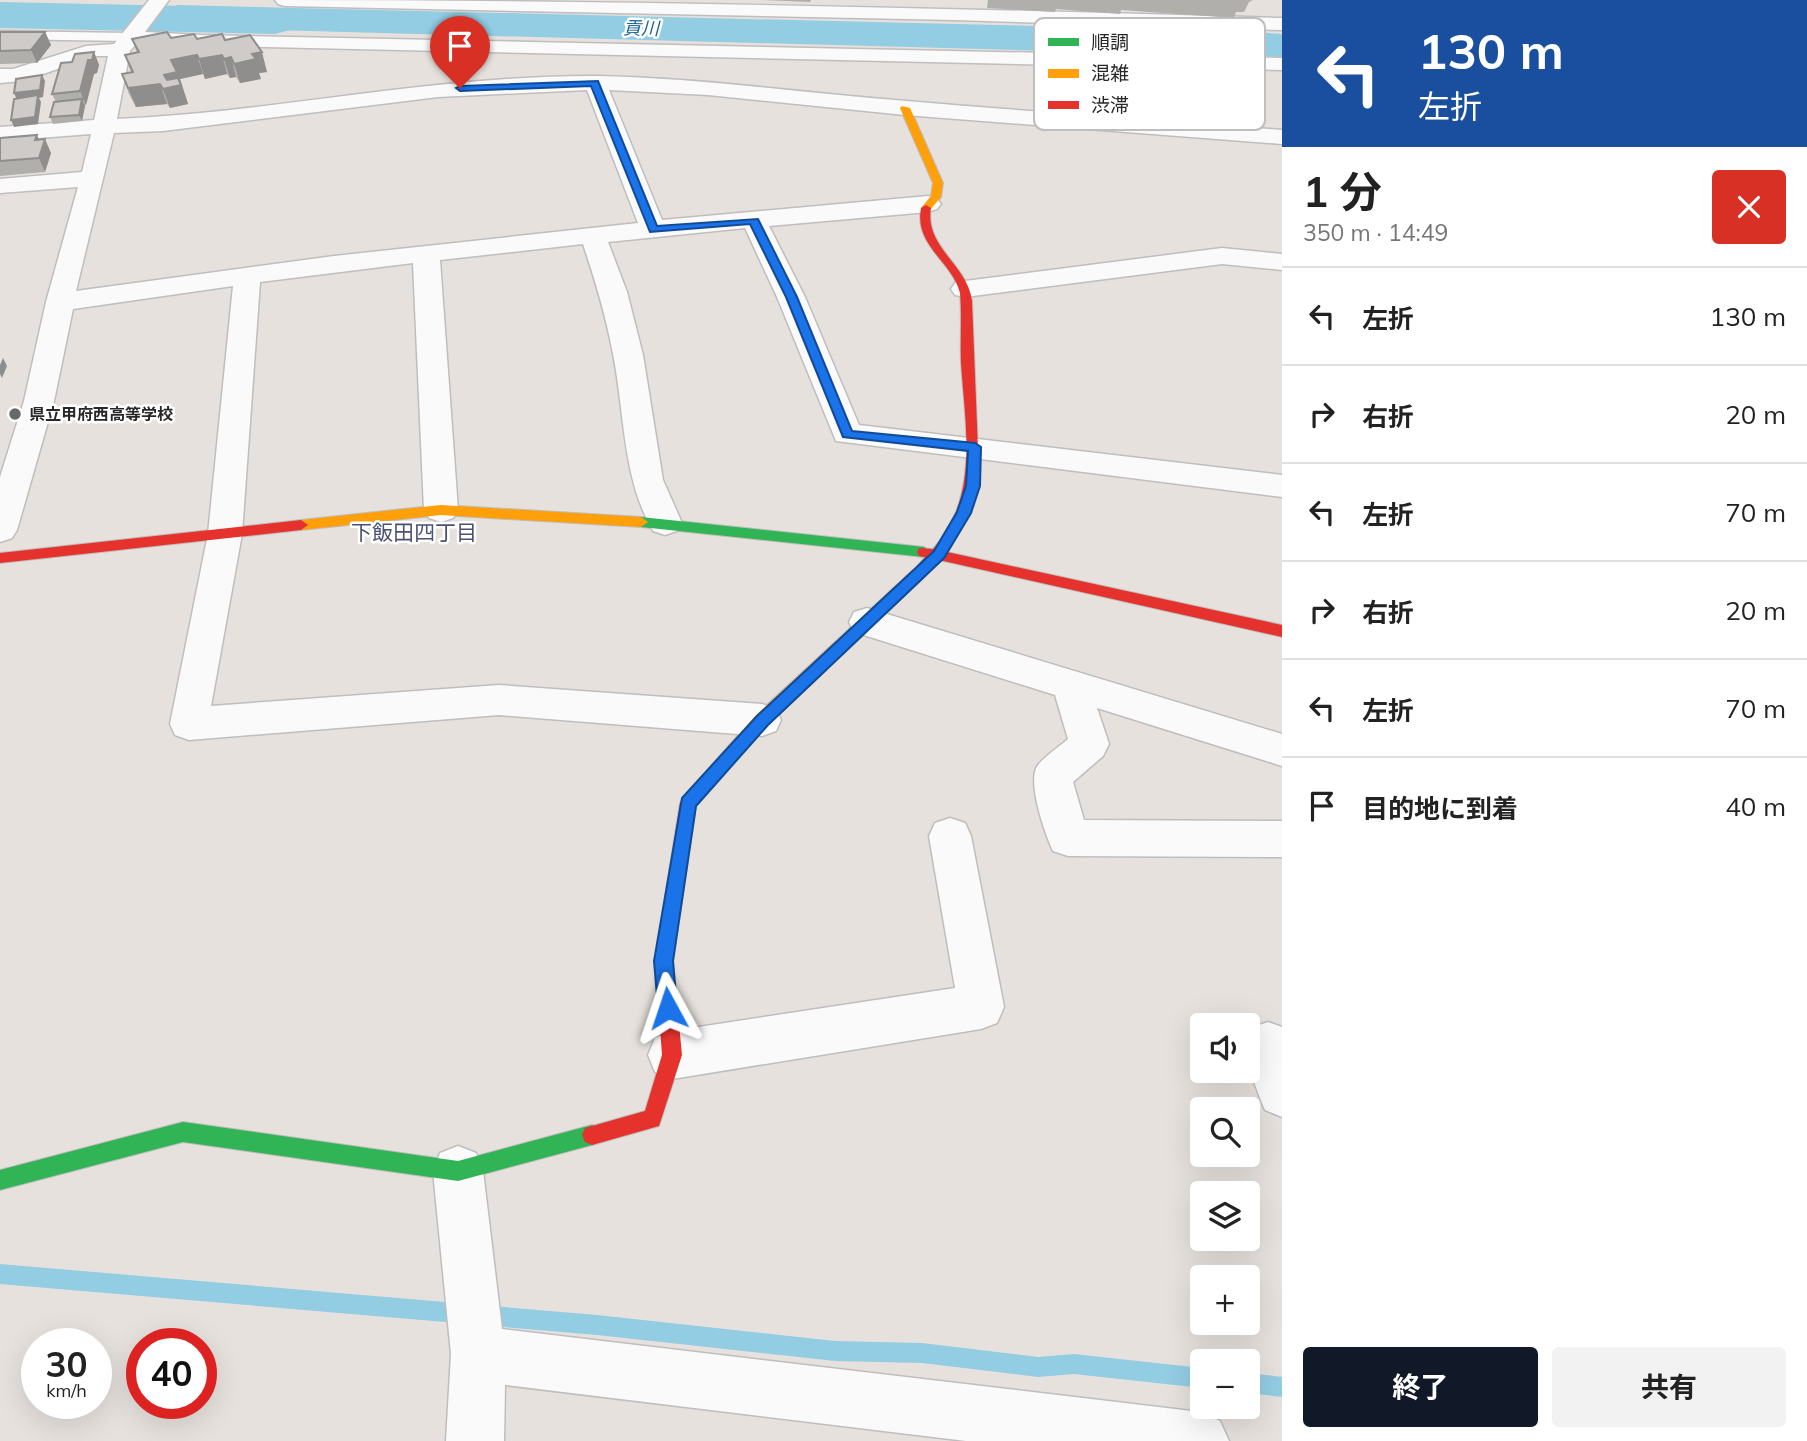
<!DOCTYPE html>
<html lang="ja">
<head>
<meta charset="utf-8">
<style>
	:root { --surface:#fff; --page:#f2f2f2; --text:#222; --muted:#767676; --line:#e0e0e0; --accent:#111827 }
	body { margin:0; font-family:Mulish,"Noto Sans JP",sans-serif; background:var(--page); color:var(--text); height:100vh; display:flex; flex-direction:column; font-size:26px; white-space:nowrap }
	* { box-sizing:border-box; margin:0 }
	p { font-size:23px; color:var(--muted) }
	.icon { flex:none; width:38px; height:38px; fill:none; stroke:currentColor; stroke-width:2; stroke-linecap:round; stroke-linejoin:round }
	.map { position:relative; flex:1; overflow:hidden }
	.details { display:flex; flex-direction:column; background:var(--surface); width:525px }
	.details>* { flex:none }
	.hud { background:#1a4fa0; color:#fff; overflow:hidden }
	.fabs { position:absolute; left:1190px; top:1013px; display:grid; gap:14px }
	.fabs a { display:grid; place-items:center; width:70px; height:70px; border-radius:7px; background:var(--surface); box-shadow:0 7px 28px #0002; font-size:35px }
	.speed { position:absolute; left:21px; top:1328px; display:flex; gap:14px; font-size:35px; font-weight:700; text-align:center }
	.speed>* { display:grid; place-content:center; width:91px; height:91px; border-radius:50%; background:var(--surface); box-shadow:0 7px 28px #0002; line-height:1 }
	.speed small { font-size:18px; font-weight:400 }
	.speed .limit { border:10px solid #d22; background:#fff; color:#111 }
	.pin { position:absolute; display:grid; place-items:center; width:60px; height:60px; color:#fff; margin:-72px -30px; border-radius:50% 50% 50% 0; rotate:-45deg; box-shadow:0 0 7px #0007 }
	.pin .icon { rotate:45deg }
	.me { position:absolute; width:77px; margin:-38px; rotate:355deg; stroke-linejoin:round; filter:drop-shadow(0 0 5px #0008) }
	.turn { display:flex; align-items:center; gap:24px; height:147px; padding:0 21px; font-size:32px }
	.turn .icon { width:91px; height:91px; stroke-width:2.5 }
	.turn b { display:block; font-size:49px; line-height:60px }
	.round { display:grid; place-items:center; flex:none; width:74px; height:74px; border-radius:7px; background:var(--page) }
	.overview { display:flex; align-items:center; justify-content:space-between; height:119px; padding:0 21px }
	h1 { font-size:42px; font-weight:700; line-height:52px }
	.action { display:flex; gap:14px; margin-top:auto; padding:14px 21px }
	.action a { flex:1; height:80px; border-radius:7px; background:var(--accent); color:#fff; font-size:28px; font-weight:700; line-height:80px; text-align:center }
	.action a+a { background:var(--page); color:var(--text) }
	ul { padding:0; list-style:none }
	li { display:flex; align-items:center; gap:21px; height:98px; padding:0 21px; border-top:2px solid var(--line) }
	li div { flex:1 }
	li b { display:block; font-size:26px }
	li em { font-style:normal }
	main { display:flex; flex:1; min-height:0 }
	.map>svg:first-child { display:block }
	.water { fill:#93cde3 }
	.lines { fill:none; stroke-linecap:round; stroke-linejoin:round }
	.stream { fill:#93cde3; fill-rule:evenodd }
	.river { fill:#93cde3; fill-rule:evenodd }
	.lane-casing { stroke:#bfbdbd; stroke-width:3 }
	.street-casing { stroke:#bfbdbd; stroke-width:3 }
	.fast-casing { stroke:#bfbdbd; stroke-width:2 }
	.slow-casing { stroke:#bfbdbd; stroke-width:2 }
	.jam-casing { stroke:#bfbdbd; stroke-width:2 }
	.lane { fill:#fbfafa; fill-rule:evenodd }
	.street { fill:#fbfafa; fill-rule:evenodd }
	.fast { fill:#30b455; fill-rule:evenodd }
	.slow { fill:#ff9f0a; fill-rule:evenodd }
	.jam { fill:#e5322d; fill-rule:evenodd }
	.wall { fill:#b1afac }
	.shaded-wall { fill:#908e8c }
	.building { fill:#cecbc8; stroke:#908e8c; stroke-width:2 }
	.route { fill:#1a73e8; stroke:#114b97; stroke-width:2 }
	.poi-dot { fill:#6a6866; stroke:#fff; stroke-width:2.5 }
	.labels { text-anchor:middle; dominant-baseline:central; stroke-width:5; stroke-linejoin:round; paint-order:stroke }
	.far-poi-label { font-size:16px; font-weight:bold; fill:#272727; stroke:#fff; text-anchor:start }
	.far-water-label { font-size:18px; font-style:italic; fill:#15628d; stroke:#fff }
	.neighbourhood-label { font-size:21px; fill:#4b5174; stroke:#fff }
	.key { fill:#fff; stroke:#bebebe; stroke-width:2 }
	.key-label { font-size:19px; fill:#272727 }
</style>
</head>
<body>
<main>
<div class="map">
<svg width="1282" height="1441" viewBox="0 0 1282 1441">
	<rect width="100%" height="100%" fill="#e6e1dc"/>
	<!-- water -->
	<polygon class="water" points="177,5 1238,31 1282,34 1282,57 158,27"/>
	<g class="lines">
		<!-- stream -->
		<g class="stream">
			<polygon points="0,1264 597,1315 835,1341 922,1343 1038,1357 1074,1354 1202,1368 1202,1388 1074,1374 1038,1377 922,1363 835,1361 597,1335 0,1284"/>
			<polygon points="1248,1373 1282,1377 1282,1397 1248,1393"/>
		</g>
		<!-- river -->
		<polygon class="river" points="0,2 275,8 290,12 296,21 290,30 275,34 0,28"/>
		<!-- lane casing -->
		<g class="lane-casing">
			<polygon id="lane" points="0,31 128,33 135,37 128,41 0,39"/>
		</g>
		<!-- street casing -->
		<g class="street-casing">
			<g id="street">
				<path d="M149,0H169L145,32L201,35L1282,58V70L136,44L130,51L117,119C277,112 435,75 597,76C701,78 803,93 907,101C1032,112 1157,120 1282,130V144L905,115L708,95L609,90L662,220L928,196L937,199L941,204L937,209L928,212L769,226L805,297L859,425L1282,475V497L836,441L777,297L745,228L608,242L627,292L643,355L663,480L682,523L677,531L665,535L653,531C622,477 625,414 613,354C606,316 595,280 583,244L440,260L458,510L453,518L441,522L429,518L424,510L413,263L260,282L242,534L211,706L499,685L762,704L776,709L781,720L776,731L762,736L499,715L189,740L175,735L170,724L208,534L233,286L73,309L54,401L17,530L12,538L0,542V477L24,401L46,302L78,187L0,193V179L82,172L91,134L0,141V127L94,120L108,56H95L23,81L0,83V69H13L86,46L114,44ZM587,90L638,223L334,256L76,291L114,133L163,131L438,97Z"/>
				<path d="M275,0C611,0 946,8 1282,18V30L954,20L285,6L278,4Z"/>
				<polygon points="1222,248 1282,254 1282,270 1222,264 965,297 955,295 951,289 955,283 965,281"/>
				<path d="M867,608L1282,734V766L1097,708L1109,744L1103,756L1073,782L1084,820L1282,821V857L1068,856L1053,851C1045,834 1026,780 1038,765C1046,755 1059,747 1068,739L1055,695L854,632L849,622L854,612Z"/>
				<polygon points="950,818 965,823 971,836 1004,1007 997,1023 981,1029 672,1079 655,1072 648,1055 655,1038 672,1031 955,988 929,836 935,823"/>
				<path d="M1268,1022L1282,1027V1117L1265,1110C1255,1086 1241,1054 1251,1028Z"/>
				<polygon points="458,1146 476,1153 483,1171 502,1329 1200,1412 1220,1421 1229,1441 966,1441 505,1385 504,1441 446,1441 451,1354 433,1171 440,1153"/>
			</g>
		</g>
		<!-- fast casing -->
		<g class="fast-casing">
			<g id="fast">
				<polygon points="641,517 924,547 931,552 924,557 641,527 634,522"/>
				<polygon points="183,1122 458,1161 592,1125 599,1128 602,1135 599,1142 592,1145 458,1181 183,1142 0,1190 0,1170"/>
			</g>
		</g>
		<!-- slow casing -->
		<g class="slow-casing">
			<g id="slow">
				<polygon points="902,106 910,108 943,183 941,197 930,210 921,208 931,196 933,183 900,108"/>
				<polygon points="441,505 641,517 648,522 641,527 441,515 301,530 294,525 301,520"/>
				<polygon points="918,569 925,574 923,578 768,725 698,804 692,806 686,804 684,799 686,794 756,715 913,570"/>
			</g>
		</g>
		<!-- jam casing -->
		<g class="jam-casing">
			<g id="jam">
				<path d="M926,205L931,208C924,247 968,265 972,301L979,475C973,505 963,527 947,552L1282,625V637L939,560L923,578H913L911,574L925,557L919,556L917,552L919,548L933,549C980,498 965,425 961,363C960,340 962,316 960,293C952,261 914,246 921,208Z"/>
				<polygon points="301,520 308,525 301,530 0,563 0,553"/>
				<polygon points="692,792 698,794 700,799 696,806 673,961 682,1055 659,1126 592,1145 585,1142 582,1135 585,1128 645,1111 662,1055 655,961 680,803 686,794"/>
			</g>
		</g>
		<!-- lane -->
		<use href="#lane" class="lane"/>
		<!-- street -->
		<use href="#street" class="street"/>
		<!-- fast -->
		<use href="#fast" class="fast"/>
		<!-- slow -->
		<use href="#slow" class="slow"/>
		<!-- jam -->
		<use href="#jam" class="jam"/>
	</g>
	<!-- wall -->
	<g class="wall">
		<polygon points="763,0 811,0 810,2"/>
		<polygon points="988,0 1253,0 1249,2 1244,12 1236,12 1234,18 1121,10 1120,14 1056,9 1055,12 987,8"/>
		<polygon points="0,32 45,32 51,45 37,63 0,64"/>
		<polygon points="171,38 225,40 267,72 259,73 261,79 240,83 236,77 230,78 227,74 205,79 203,74 180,79 188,104 170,108 167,104 136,107 129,94 122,74 131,72 125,55 137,53 132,39"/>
		<polygon points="94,52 99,65 97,73 94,74 86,105 85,105 82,121 53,124 50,117 56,102 52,94"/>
		<polygon points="0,138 39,140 51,153 45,172 0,176"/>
	</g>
	<!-- shaded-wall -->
	<g class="shaded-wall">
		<polygon points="45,32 51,45 37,63 31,50"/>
		<polygon points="94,52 99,65 97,73 94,74 86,105 80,91 88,60"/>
		<polygon points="262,52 267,72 259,73 261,79 240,83 234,64 252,54"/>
		<polygon points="197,55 203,74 180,79 188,104 170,108 163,89 164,75 171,60"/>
		<polygon points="222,55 227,74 205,79 199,59"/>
		<polygon points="231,57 236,77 230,78 224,59"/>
		<polygon points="42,75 45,81 43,97 39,98 41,102 38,124 14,127 11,120 17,100 14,93"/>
		<polygon points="160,84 167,104 136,107 128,88"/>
		<polygon points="82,99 85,106 82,121 79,115"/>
		<polygon points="37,135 42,147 45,139 51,153 45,172 39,158 35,140"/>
		<polygon points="3,358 7,366 2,378 0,374 0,365"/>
	</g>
	<!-- building -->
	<g class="building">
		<polygon points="0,32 45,32 31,50 0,51"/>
		<polygon points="167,32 171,38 194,34 197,39 222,34 225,40 250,35 262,52 252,54 256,59 234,64 231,57 224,59 222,55 199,59 197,55 171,60 177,72 164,75 167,80 178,78 181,85 163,89 160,84 128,88 122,74 133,72 125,55 139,52 132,39"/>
		<polygon points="94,52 92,60 88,60 80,91 52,94 61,63 72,62 75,54"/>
		<polygon points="42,75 40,90 14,93 16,79"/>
		<polygon points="38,95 35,117 11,120 14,99"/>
		<polygon points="82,99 79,115 50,117 54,102"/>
		<polygon points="37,135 35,140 45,139 39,158 0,161 0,138"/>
	</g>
	<!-- route -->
	<polygon class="route" points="598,81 657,226 758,219 797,297 852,431 975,443 981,447 980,486 971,513 944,558 768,725 696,806 673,961 677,1008 675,1015 668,1017 661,1015 658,1008 654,961 682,798 757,716 934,551 957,512 966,486 968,451 843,437 786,297 750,224 650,232 591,86 460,91 456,88 460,86"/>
	<!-- markers -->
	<circle class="poi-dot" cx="15" cy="414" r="7"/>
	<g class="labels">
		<!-- far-poi labels -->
		<g class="far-poi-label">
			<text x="29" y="414">県立甲府西高等学校</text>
		</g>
		<!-- far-water labels -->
		<g class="far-water-label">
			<text transform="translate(641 28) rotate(1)">貢川</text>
		</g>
		<!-- neighbourhood labels -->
		<g class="neighbourhood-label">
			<text x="414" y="532">下飯田四丁目</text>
		</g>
	</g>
	<!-- legend -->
	<rect x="1034" y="18" width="231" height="112" rx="10" class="key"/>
	<rect x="1048" y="38" width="31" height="8" fill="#30b455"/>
	<rect x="1048" y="69" width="31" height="9" fill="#ff9f0a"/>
	<rect x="1048" y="101" width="31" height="8" fill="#e5322d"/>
	<g class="key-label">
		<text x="1091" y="49">順調</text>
		<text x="1091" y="80">混雑</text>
		<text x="1091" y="112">渋滞</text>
	</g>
</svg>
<div class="fabs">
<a><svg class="icon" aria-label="sound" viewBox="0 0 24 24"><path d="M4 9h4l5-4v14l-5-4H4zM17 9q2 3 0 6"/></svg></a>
<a><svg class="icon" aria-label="search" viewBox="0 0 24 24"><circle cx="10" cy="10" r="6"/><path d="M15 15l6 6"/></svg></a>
<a><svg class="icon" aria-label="layers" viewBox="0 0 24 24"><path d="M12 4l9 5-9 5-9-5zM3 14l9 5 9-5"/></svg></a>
<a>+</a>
<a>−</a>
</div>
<div class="speed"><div>30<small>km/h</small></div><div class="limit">40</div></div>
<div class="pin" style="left:460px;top:88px;background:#d93025"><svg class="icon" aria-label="arrive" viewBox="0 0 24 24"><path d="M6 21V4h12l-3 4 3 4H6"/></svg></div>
<svg class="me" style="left:668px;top:1008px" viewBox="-20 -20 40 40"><path d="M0-17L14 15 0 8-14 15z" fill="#1a73e8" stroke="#fff" stroke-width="4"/></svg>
</div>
<section class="details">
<div class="hud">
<div class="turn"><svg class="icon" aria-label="left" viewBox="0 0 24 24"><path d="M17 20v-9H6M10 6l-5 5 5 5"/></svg><div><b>130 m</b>左折</div></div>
</div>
<div class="overview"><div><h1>1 分</h1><p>350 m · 14:49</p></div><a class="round" style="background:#d93025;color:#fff"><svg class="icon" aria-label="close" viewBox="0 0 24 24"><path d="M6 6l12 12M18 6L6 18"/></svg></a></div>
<ul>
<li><svg class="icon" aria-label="left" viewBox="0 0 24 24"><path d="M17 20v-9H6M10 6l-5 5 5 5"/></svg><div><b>左折</b></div><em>130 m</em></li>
<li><svg class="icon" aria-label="right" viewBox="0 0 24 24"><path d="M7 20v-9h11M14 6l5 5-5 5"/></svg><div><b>右折</b></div><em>20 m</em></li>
<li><svg class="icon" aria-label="left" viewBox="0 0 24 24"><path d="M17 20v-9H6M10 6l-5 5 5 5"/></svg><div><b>左折</b></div><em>70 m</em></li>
<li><svg class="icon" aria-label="right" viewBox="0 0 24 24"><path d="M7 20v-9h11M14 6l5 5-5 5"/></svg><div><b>右折</b></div><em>20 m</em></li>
<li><svg class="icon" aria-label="left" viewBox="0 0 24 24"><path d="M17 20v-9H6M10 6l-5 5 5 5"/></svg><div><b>左折</b></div><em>70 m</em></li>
<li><svg class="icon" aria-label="arrive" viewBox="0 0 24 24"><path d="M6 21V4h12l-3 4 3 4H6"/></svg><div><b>目的地に到着</b></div><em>40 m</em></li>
</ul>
<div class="action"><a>終了</a><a>共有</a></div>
</section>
</main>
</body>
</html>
